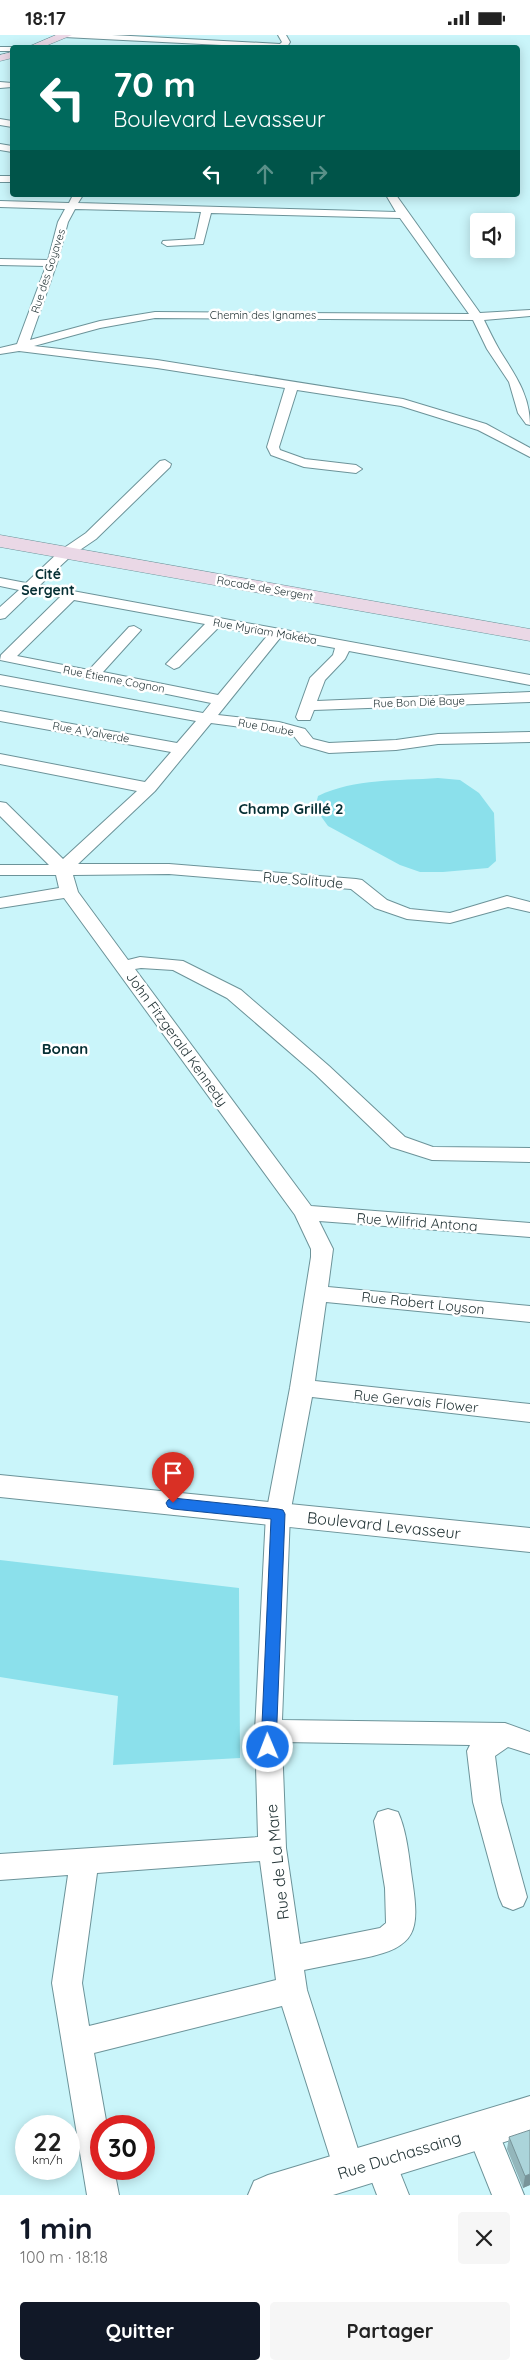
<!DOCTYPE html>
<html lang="fr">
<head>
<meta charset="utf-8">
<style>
	:root { --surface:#fff; --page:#f6f6f6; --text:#222; --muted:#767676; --accent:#111827 }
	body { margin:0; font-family:Quicksand,sans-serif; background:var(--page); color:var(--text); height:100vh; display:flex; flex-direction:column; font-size:19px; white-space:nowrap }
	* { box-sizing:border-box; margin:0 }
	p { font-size:16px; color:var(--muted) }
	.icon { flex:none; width:28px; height:28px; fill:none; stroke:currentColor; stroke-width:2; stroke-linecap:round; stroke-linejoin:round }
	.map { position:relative; height:2160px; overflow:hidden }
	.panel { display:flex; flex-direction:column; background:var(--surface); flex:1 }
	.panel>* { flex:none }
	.top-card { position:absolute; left:10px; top:10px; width:510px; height:152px; border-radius:5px; box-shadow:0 2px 12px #0003; background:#00695c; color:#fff; overflow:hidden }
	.buttons { position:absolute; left:470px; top:178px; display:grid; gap:10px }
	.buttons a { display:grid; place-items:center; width:45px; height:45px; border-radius:5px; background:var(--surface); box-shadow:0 2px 12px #0003; font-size:25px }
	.speed { position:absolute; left:15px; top:2080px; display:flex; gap:10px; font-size:25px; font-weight:700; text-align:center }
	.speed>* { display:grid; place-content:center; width:65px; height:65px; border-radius:50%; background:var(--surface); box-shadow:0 2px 12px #0003; line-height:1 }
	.speed small { font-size:12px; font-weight:400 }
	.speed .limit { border:8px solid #d22; background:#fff; color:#111 }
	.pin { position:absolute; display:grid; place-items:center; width:42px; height:42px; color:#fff; margin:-51px -21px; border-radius:50% 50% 50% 0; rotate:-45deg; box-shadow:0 0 5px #0007 }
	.pin .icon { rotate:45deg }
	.me { position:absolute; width:55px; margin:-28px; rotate:359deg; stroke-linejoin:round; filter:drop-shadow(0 0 4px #0008) }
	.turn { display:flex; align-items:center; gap:18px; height:105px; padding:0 20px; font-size:22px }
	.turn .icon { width:65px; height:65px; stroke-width:2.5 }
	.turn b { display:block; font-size:35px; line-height:42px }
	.lanes { display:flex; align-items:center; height:48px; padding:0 20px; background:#0003; justify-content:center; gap:25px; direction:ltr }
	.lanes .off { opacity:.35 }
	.round { display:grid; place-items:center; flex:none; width:52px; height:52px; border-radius:5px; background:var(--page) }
	.head { display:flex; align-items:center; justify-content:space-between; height:85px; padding:0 20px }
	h1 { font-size:30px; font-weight:700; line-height:38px; color:var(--accent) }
	.button { display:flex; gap:10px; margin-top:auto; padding:10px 20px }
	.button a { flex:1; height:58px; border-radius:5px; background:var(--accent); color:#fff; font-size:20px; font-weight:700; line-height:58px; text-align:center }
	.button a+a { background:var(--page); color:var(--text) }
	.status { display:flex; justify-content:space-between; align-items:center; height:35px; padding:0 25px; background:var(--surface); direction:ltr }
	.status svg { height:14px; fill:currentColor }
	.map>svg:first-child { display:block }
	.green { fill:#8be0eb }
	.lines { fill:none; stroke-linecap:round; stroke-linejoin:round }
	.minor-casing { stroke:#6c9399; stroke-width:2 }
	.tertiary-casing { stroke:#6c9399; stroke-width:2 }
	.secondary-casing { stroke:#6c9399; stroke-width:1 }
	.minor { fill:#fff; fill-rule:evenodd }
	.tertiary { fill:#fff; fill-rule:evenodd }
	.secondary { fill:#ead8e6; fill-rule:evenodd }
	.wall { fill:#93b6bb }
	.shaded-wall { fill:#789499 }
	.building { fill:#abd4da; stroke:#789499 }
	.route { fill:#1a73e8; stroke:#114b97 }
	.labels { text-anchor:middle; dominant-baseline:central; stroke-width:5; stroke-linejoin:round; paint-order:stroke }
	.far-street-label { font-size:11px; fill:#243537; stroke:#fff }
	.far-quarter-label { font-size:14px; font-weight:bold; fill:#062f34; stroke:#fff }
	.street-label { font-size:14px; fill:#243537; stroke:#fff }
	.neighbourhood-label { font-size:15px; font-weight:bold; fill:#062f34; stroke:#fff }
	.near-street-label { font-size:16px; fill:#243537; stroke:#fff }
</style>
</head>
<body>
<div class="status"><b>18:17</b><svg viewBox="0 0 49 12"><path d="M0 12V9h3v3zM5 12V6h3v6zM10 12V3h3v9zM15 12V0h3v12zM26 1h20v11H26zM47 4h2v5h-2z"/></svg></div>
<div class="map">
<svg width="530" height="2160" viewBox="0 0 530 2160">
	<rect width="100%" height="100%" fill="#caf5fa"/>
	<!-- green -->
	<g class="green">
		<path d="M438,743L460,745L479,758L494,778L496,826L488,833L443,837H420L400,830L328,791L315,773L318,761C355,743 398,746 438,743Z"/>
		<polygon points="0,1525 239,1553 240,1723 113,1730 118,1661 0,1642"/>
	</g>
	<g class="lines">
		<!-- minor casing -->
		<g class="minor-casing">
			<g id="minor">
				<polygon points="60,0 112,0 280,9 282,7 278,0 286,0 290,7 287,12 261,12 64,2"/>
				<polygon points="0,12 15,12 12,12 12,16 0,16"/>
				<polygon points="0,47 12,48 12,52 0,53"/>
				<polygon points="0,84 12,86 12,92 0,90"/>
				<polygon points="0,109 12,111 12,117 0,115"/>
				<rect x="0" y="141" width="12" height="6"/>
				<path d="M73,160H83L78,168L396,177L386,160H396L480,278L530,275V281L484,285C489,295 494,306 500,316C515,340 530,360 530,390L526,389L518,378L509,347L487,314L473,285L155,283L100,293L34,311L157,325L403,364L486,389L530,413V422L478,395L401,371L297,355L279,412L280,415L305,424L356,430L362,434L356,438L304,432L271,420L267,412L285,353L157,333L19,316L0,319V313L17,309L46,231L0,230V224L48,225L58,187L65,174L0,172V166L69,168ZM75,174L201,177L195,204L163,206L162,208L167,211L203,209L211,178L400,183L469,279L155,277L100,286L30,305L57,228L68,187Z"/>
				<path d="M165,425L171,429L170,432L96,504L71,521L40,550L530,640V650L349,616L345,624L325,645L317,666L530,657V667L314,675L310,685H298L296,682L310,643L333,620L335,613L280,603L218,680L279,687L305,694L313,704L329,708L396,705L438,699L530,697V707L438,709L396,715L329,718L301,710L293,700L279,697L211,688L155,756L78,829H169L356,844L362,845L387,865L410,874L450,878L507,861L530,867V877L508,872L450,888L407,884L375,873L351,854L169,839L73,840L78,857L128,925L140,922L183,926L241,955L329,1031L405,1102L433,1112L530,1113V1127L432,1125L391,1112L315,1039L227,963L173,935L141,933L135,934L311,1171L530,1188V1202L319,1186L333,1214L328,1252L530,1271V1287L326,1267L315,1346L530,1369V1387L312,1362L290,1479L282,1685L505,1688L530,1697V1719L508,1712L495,1721L501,1767L527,1862L523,1871L513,1875L503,1871L499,1862L473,1767L467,1716L470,1710L282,1707L286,1813L300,1909L380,1893L386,1888L385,1853L374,1786L378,1777L388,1774L398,1777C407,1797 409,1823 412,1844C420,1896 417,1912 364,1923C344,1927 324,1931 304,1935L307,1955L365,2136L360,2147L349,2152L338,2147L282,1971L94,2018L107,2091H101V2134H114L119,2160H87L52,1948L68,1840L0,1845V1819L258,1802L255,1696L266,1479L290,1353L311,1222V1214L295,1180L64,863L0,873V863L59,853L56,840H0V830H49L0,781V767L6,768L63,824L137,756L0,729V719L145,747L171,717L0,686V676L177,708L196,686L0,650V640L203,678L211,668L0,625L1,620L60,562L32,557L5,583L0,584V572L19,555L0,551V543L26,548L61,515L86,498L160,426ZM74,565L205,589L169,626L166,629L174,634L179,632L219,592L267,601L218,660L103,637L141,595L134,591L129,592L89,635L17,621ZM260,1826L276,1945L89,1991L82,1948L97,1838Z"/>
				<polygon points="482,2080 493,2084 524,2160 492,2160 466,2095 471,2084"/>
				<polygon points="380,2110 391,2115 409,2160 377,2160 364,2126 369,2115"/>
			</g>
		</g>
		<!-- tertiary casing -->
		<g class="tertiary-casing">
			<g id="tertiary">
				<polygon points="0,1440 530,1493 530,1517 0,1462"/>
				<polygon points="530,2061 530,2099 333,2160 248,2160 254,2146 268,2140"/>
			</g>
		</g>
		<!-- secondary casing -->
		<g class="secondary-casing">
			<g id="secondary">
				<polygon points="56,0 72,0 43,12 28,12"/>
				<polygon points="12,17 12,23 0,26 0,20"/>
				<polygon points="0,500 530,594 530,606 0,512"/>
			</g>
		</g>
		<!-- minor -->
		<use href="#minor" class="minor"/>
		<!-- tertiary -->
		<use href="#tertiary" class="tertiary"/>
		<!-- secondary -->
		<use href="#secondary" class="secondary"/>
	</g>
	<!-- wall -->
	<polygon class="wall" points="509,2102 530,2150 523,2153 507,2114"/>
	<!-- shaded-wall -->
	<polygon class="shaded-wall" points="530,2139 530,2150 523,2153 525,2141"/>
	<!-- building -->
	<polygon class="building" points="530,2095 530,2139 525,2141 509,2102"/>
	<!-- route -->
	<polygon class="route" points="173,1463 278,1474 283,1475 285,1479 276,1712 274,1716 268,1718 263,1716 261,1712 271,1484 173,1474 168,1472 166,1468 168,1465"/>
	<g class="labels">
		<!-- far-street labels -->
		<g class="far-street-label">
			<text transform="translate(48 236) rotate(-72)">Rue des Goyaves</text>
			<text x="263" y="280">Chemin des Ignames</text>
			<text transform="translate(265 553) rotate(10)">Rocade de Sergent</text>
			<text transform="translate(265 596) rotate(10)">Rue Myriam Makéba</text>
			<text transform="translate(114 644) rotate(11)">Rue Étienne Cognon</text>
			<text transform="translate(419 667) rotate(-2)">Rue Bon Dié Baye</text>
			<text transform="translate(266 692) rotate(10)">Rue Daube</text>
			<text transform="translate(91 697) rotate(10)">Rue A Valverde</text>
		</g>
		<!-- far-quarter labels -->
		<g class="far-quarter-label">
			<text x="48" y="539">Cité<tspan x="48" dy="16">Sergent</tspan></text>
		</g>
		<!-- street labels -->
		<g class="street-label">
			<text transform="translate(303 845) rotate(5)">Rue Solitude</text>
			<text transform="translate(177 1004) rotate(54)">John Fitzgerald Kennedy</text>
			<text transform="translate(417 1187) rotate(4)">Rue Wilfrid Antona</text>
			<text transform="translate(423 1268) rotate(6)">Rue Robert Loyson</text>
			<text transform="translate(416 1366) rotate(6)">Rue Gervais Flower</text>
		</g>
		<!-- neighbourhood labels -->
		<g class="neighbourhood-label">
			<text x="291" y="773">Champ Grillé 2</text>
			<text x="65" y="1013">Bonan</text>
		</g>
		<!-- near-street labels -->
		<g class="near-street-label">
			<text transform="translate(384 1490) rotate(6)">Boulevard Levasseur</text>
			<text transform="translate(277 1827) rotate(-96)">Rue de La Mare</text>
			<text transform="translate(399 2120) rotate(-17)">Rue Duchassaing</text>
		</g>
	</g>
</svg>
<div class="buttons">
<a><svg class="icon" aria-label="sound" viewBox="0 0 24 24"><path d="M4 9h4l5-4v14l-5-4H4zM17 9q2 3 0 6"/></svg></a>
</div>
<div class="speed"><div>22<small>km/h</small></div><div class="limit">30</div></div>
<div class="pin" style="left:173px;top:1468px;background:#d93025"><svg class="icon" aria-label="arrive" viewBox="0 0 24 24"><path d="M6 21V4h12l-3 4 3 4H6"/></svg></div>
<svg class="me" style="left:268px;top:1712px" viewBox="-20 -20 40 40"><circle r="17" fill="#1a73e8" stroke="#fff" stroke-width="3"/><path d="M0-11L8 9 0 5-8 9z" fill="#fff"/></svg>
<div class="top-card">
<div class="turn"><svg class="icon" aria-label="left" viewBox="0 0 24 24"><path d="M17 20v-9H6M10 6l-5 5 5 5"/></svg><div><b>70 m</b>Boulevard Levasseur</div></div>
<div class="lanes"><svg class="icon" aria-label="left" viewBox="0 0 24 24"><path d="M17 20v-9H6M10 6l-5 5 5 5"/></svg><svg class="icon off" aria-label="ahead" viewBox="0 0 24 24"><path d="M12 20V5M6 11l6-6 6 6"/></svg><svg class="icon off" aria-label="right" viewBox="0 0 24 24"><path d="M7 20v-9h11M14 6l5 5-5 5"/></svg></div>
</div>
</div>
<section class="panel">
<div class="head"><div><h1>1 min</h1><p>100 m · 18:18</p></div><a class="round"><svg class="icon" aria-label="close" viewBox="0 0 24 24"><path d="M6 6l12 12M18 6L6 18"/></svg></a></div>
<div class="button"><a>Quitter</a><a>Partager</a></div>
</section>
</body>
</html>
